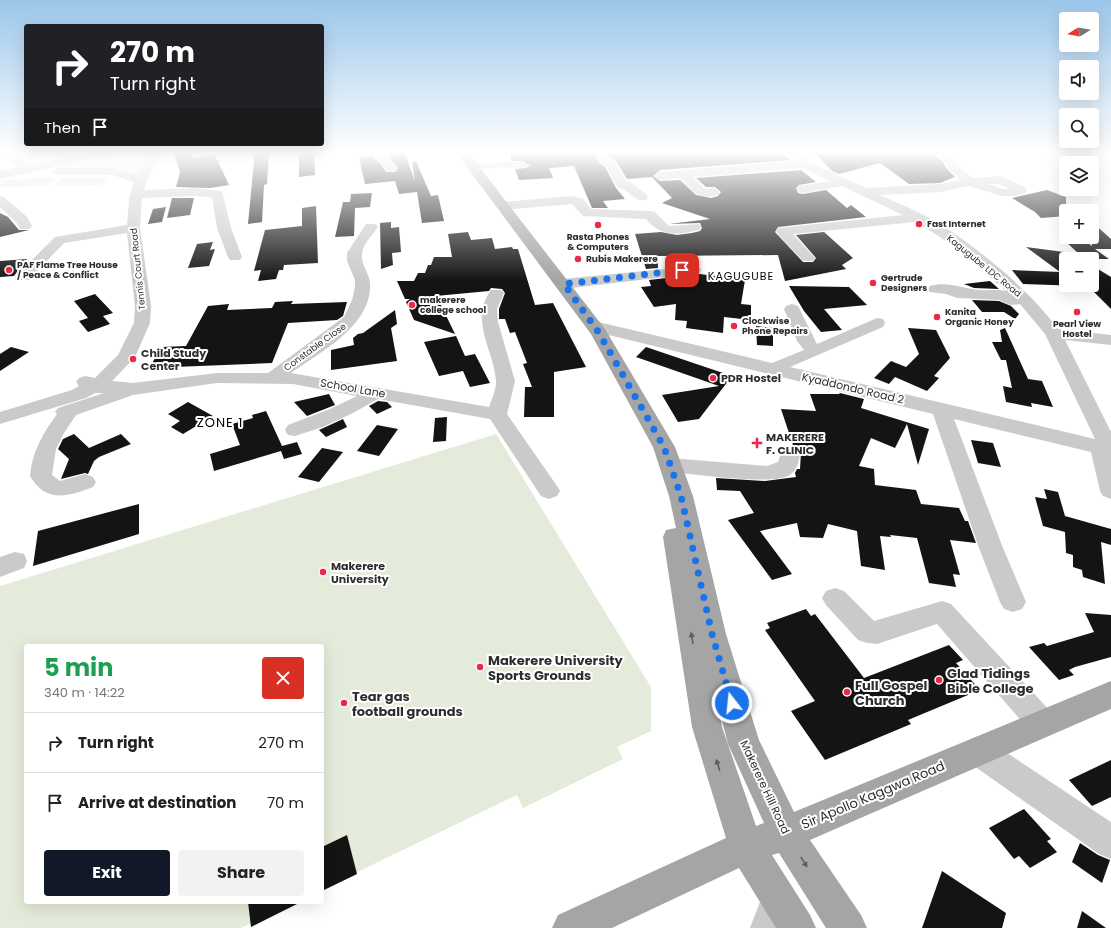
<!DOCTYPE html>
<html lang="en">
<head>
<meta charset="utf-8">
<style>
	:root { --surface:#fff; --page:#f2f2f2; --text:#202124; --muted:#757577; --line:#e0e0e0; --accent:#111827 }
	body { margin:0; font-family:Poppins,sans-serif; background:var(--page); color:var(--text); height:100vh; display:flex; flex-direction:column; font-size:15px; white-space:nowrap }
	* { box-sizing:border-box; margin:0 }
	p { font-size:13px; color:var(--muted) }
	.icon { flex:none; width:22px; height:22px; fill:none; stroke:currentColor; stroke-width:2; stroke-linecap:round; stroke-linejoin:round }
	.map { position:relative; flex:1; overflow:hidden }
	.drawer { position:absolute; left:24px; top:644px; width:300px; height:260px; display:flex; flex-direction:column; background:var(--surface); border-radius:4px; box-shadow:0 4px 16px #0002 }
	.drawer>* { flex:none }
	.top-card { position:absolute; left:24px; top:24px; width:300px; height:122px; border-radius:4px; box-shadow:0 4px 16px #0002; background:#202124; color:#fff; overflow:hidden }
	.needle { width:26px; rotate:259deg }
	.controls { position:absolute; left:1059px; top:12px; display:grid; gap:8px }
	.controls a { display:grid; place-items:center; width:40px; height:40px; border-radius:4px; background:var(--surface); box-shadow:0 4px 16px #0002; font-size:20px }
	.pin { position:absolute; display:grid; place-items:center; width:34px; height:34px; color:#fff; margin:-17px; border-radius:8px; box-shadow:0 2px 6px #0006 }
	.me { position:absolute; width:44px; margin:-22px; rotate:344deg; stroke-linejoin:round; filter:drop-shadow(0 0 3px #0008) }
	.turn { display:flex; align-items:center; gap:14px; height:84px; padding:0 20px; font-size:18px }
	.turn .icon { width:52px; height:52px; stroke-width:2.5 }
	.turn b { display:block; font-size:28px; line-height:34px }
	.then { display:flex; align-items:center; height:38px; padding:0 20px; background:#0003; gap:8px; font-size:15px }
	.round { display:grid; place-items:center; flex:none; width:42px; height:42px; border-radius:4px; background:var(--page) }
	.head { display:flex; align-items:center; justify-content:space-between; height:68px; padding:0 20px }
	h1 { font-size:24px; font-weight:700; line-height:30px; color:#1e9e55 }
	.cta { display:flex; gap:8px; margin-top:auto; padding:8px 20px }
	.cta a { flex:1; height:46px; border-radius:4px; background:var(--accent); color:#fff; font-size:16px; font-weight:700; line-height:46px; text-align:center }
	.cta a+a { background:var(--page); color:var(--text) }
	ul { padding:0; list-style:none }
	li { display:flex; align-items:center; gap:12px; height:60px; padding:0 20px; border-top:1px solid var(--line) }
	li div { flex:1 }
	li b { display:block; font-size:15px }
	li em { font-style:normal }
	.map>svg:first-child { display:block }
	.green { fill:#e5ebda }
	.building { fill:#141414 }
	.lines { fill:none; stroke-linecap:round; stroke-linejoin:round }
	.minor { fill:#cacaca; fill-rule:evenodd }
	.major { fill:#a5a5a5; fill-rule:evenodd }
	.oneway { fill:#5d5d5d }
	.route { stroke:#1a73e8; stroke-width:7; stroke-dasharray:0 12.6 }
	.poi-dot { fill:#ec2748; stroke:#fff; stroke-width:1.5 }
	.labels { text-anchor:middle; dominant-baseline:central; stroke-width:4; stroke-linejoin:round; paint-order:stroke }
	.far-poi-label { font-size:9px; font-weight:bold; fill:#2d2d2d; stroke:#fff; text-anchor:start }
	.far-street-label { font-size:9px; fill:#2d2d2d; stroke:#fff }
	.far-quarter-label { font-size:11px; letter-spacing:1px; fill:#000; stroke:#fff }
	.poi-label { font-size:11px; font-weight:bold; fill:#2d2d2d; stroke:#fff; text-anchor:start }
	.street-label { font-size:11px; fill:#2d2d2d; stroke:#fff }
	.quarter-label { font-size:13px; letter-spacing:1px; fill:#000; stroke:#fff }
	.near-poi-label { font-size:13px; font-weight:bold; fill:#2d2d2d; stroke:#fff; text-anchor:start }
	.near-street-label { font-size:13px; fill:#2d2d2d; stroke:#fff }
</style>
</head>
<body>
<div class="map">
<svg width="1111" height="928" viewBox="0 0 1111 928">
	<rect width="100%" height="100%" fill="#fff"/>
	<!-- green -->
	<g class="green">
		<polygon points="49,151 94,151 36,162"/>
		<polygon points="116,151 131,151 149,159 141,167 137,176 57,166 57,164 64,162"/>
		<polygon points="110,177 101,185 52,186 62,178"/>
		<polygon points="56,178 45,186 0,187 0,183 5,179"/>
		<polygon points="496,434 651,687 651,731 617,747 623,759 523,808 517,795 322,889 322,646 26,646 26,902 295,902 241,928 0,928 0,586"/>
	</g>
	<!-- building -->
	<g class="building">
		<polygon points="191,151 193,158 215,155 229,185 210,188 176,187 180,172 174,153"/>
		<polygon points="255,151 269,151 267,184 264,185 262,222 248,224"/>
		<polygon points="301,151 314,151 315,175 299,177 299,158"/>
		<polygon points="389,151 404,151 415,181 412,162 416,161 431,196 438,195 444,221 422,223 417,192 399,194 395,181 365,184 359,158 371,156 380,163 386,172 395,172 398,168 387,154"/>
		<polygon points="510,151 592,151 599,163 605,167 616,188 625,199 603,201 608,208 592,208 574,166 549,168 553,178 519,180 515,169 526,168 530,165 522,161 511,161"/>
		<polygon points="606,151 642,151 643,154 661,154 667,157 674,152 689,151 780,152 790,160 660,170 653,176 660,181 680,180 696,195 711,198 718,196 721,192 715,187 706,187 696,178 801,170 816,182 799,185 796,188 798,193 803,194 826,190 847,208 851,205 866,217 778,227 775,232 803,262 813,262 816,258 796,235 824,232 853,258 842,265 846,269 785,281 778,255 658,256 658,268 646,269 635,234 661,232 677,235 692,233 700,231 702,228 700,223 669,224 710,219 662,203 672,198 652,177 627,179 616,161 609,157"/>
		<polygon points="813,151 930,151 943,162 946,168 955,177 940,183 909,184 880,163 839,174 832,171"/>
		<polygon points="1047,190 1066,197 1066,216 1041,218 1035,212 1012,198"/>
		<polygon points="372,193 370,207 355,208 354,236 335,237 343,202 350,202 351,194"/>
		<polygon points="172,198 194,198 190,215 167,218"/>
		<polygon points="316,206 318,263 284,265 283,270 279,270 276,279 258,281 261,270 254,271 265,230 302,226 302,208"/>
		<polygon points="166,207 162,222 148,224 153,209"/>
		<polygon points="0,213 8,217 19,230 29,230 0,237"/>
		<polygon points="391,222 391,228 399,227 401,252 392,253 393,265 381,269 380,223"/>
		<polygon points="1092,222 1111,239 1111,249 1095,249 1109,259 1066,259 1066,285 1092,285 1092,263 1096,266 1093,266 1111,277 1111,309 1093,291 1086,291 1081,286 1023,284 1012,270 1060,272 1026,247 1079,254 1063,239 1084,240 1092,246"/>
		<polygon points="468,232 471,240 492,238 495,249 512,247 513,249 518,249 535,305 553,303 586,367 554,372 554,417 524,417 525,387 532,387 523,364 527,363 515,332 510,333 505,319 499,319 499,309 505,293 502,289 491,288 489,291 425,297 440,303 455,334 414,320 406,302 410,299 405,299 397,281 414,281 418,273 425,273 428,265 431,265 434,257 452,257 448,234"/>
		<polygon points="213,242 210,250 215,249 209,266 188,268 197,244"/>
		<polygon points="27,259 14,276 0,277 0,261"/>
		<polygon points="700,274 745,280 741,304 751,305 751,320 724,317 723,333 686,328 687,321 675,320 676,304 654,307 641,287 651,286 649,280"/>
		<polygon points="990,281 999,289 974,288 964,284"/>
		<polygon points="789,286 849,287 867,305 824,309 842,330 821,332 804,311"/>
		<polygon points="95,294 113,313 103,316 110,324 88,332 79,321 88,318 74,301"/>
		<polygon points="972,300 999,301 1011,306 1019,314 1015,319 1004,312 982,312"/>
		<polygon points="293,301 291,304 347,302 343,316 337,320 288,323 272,363 149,368 162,347 186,346 208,306 229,304 227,310 272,308 275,302"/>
		<polygon points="395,310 397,324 391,328 397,361 331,370 331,350 354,345 353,338 358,334 363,333"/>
		<polygon points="756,326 773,328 773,346 757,345"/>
		<polygon points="908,328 936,330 950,358 934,376 939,378 927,391 895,377 889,384 874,378 891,361 906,367 919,354"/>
		<polygon points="1005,328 1028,379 1042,381 1053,407 1031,403 1032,407 1006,402 1003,386 1012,388 1006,360 1001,360 992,342 1002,342 1000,330"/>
		<polygon points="456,336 465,356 475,354 490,383 470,387 463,371 439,376 424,342"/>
		<polygon points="11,347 29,352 0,371 0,354"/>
		<polygon points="646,347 732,376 699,419 678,422 662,395 719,386 636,357"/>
		<polygon points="840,393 864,399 861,408 929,429 918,465 907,424 895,448 871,438 859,466 874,469 875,485 916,490 921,504 959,508 965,521 968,521 976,543 950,540 960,575 953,574 956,587 929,583 917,538 890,535 891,537 880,536 885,570 861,566 857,531 828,524 823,538 800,537 797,523 760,531 792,574 772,580 728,520 754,513 740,491 717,490 716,478 765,481 796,477 795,473 797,469 800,469 801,452 798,447 793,445 781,409 816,411 810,394 839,394"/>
		<polygon points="329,394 335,405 307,416 294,402"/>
		<polygon points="378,401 387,402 392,407 377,414 369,406"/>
		<polygon points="188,402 213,416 183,434 171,427 180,421 168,414"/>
		<polygon points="266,411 282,446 297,442 302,454 284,459 281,451 214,471 210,454 240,445 232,424 253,418 252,415"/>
		<polygon points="447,417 446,441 433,442 435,418"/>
		<polygon points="343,419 347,427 326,437 319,430"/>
		<polygon points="377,425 398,429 379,456 357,451"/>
		<polygon points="74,434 89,448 121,434 131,444 99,457 94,461 88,474 85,473 61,479 69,459 58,449 63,439"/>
		<polygon points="971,440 993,443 1001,467 978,463"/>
		<polygon points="322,448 343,452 319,482 298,477"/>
		<polygon points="1044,489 1058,492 1065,516 1111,529 1111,545 1101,542 1105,584 1083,577 1082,570 1073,567 1073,555 1066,553 1065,532 1043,526 1035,497 1047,499"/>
		<polygon points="139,504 139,534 33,566 38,531"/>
		<polygon points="806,609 811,616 815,614 864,678 949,645 963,660 956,663 980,690 908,720 911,724 825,760 791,711 815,701 765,630 770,628 767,623"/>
		<polygon points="1085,613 1111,615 1111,657 1075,667 1069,670 1074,675 1059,680 1029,647 1044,643 1047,646 1094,632"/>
		<polygon points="1111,760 1111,797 1092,806 1069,780"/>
		<polygon points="1024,809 1051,839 1047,841 1057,852 1030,868 1019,856 1014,859 989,828"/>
		<polygon points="347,835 357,874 322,891 322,847"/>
		<polygon points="1080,843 1098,855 1110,860 1102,883 1072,862"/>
		<polygon points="942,871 1006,913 1002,928 922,928"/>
		<polygon points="248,902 301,902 251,927"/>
		<polygon points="1082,911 1106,928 1077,928"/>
	</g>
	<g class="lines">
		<!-- minor -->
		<g class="minor">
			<polygon points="3,151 17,152 22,161 32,165 93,151 115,151 110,154 0,179 0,171 19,167 14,165 9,157 3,155"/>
			<path d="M153,151H164L147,179L144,190L194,188L222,191L231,228L242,257L240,260H230L228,257L217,228L212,197L194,196L142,198L140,228L151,306L150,323L135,357L112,381L133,383L217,373H268L344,317L352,300L355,287V280L347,261V253L366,224H376L378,227C368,241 356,250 365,268C368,275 371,281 370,288C369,327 319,353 291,373L489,407C492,399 497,387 496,380C493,348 469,320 491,290H501L504,293L497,309L498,322L515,381L507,414L557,486L560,491L557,496L549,499L541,496L490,419L378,399L353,413L323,427L295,436L288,435L285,430L288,425L330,409L357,396L293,384L217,383L133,395L76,415L64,433L56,449L52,475L60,481L85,474L93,477L96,482L93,487C67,497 46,503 30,476C32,452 43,433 57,414L55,412L58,408L104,393H95L86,398L0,424V412L72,390L79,386L76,382L79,378L85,376L95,378L118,355L134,323L135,306L127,233L64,243L28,280H18L15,277L55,237L127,225L129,199L134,182L112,175L57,174L51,171L57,168H114L138,175Z"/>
			<path d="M367,151C384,151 388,154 397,169L395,171H387L381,162Z"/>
			<path d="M593,151H604L608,158L615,162L626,181L630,182L646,194L648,197L646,200C635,203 628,189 617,187L606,166L600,162Z"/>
			<polygon points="661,151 673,151 673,153 667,156 663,155"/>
			<path d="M785,151H797L809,162L866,188L940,184L960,180L947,167L940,151H951L956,164L972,178L1001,176L1025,187L1027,190L1025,193L1015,196H1002L969,186L940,192L880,195C900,204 920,212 938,223C980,249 1029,290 1058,329L1111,335V345L1065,340L1111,432V499L1103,496L1100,491L1091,452L954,419L1003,548L1026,602L1022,609L1013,612L1004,609L1000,602L979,548L933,414L588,330L586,326L588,322L594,321L772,363L804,350L797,341L784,309L786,306L792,304L798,306L817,344L877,318L883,319L885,323L883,327L790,367L1095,439L1045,334L1020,304L1010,305L999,300L957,298L946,294L930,292L927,289L930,286C947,281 963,289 980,290C989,291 997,289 1006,291C978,266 949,240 915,222L793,234L815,258L813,261H803L778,234L776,231L778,228L903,215L842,186L803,193L799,192L797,189L799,186L830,181L803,168L693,177L705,189L714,188L720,192L718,195C697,200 694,192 681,178L660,180L654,176L660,172L795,161ZM988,184H999L1010,189H1002Z"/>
			<polygon points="522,162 526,163 528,165 526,167 472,169 466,166 472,163"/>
			<polygon points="0,196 4,197 27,217 32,226 30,229 20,229 16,222 0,207"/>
			<path d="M572,196L583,199L591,209L650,211L655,212L669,226L699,224L701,227L699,230C678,235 660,237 646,219L583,216L572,204L503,210L497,206L503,202Z"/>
			<polygon points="694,266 699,267 701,270 699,273 563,289 558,287 555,284 558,281 563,279"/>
			<path d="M790,446L797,448L800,453C799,463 797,471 788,476C769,485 694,474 670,472L663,470L659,465L663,460L670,458L767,466L778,462L783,448Z"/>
			<polygon points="15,552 24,554 27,561 24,568 0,577 0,557"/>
			<polygon points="835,588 844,591 874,621 942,601 951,604 1052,713 1057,723 1052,733 1042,737 1032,733 937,624 877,644 867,643 858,640 826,605 822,598 826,591"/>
			<polygon points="978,736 989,741 1111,822 1111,859 1099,854 967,761 963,751 967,741"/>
			<polygon points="778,881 790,886 795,898 786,928 750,928 766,886"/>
		</g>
		<!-- major -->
		<path class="major" d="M455,151H467L605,329L675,447L693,496L726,634L759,740L794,812L1111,681V709L810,840L861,915L867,928H826L779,853L772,855L810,915L816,928H776L739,868L612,928H552L558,915L726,838L692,727L663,537L666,530L676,528L669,496L653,447L591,334ZM720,713L728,744L764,823L756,826L722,727Z"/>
	</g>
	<!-- one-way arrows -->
	<defs><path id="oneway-solid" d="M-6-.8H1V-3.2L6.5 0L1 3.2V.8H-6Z"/></defs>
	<g class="oneway">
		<use href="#oneway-solid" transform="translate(692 638) rotate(-99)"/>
		<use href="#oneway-solid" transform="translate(718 765) rotate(-107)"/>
		<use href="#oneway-solid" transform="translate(804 862) rotate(58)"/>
	</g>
	<!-- sky -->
	<linearGradient id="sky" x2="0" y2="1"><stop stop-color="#9ac6ea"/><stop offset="0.54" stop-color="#fff"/><stop offset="1" stop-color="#fff" stop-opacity="0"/></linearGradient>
	<rect width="1111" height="281" fill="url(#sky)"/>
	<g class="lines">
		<!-- route -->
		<polyline class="route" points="682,270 564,284 599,333 664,447 681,496 712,634 732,703"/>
	</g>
	<!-- markers -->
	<g class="poi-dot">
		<circle cx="919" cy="224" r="4"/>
		<circle cx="598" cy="225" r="4"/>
		<circle cx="578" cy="259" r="4"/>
		<circle cx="9" cy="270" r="4"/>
		<circle cx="873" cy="283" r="4"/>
		<circle cx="412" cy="305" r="4"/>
		<circle cx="1077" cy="312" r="4"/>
		<circle cx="937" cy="317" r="4"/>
		<circle cx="734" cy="326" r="4"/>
		<circle cx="133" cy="359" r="4"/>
		<circle cx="713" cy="378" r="4"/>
		<path d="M755 437h4v4h4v4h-4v4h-4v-4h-4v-4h4z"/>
		<circle cx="323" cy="572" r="4"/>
		<circle cx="480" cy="667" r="4"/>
		<circle cx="939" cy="680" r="4"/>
		<circle cx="847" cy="692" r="4"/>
		<circle cx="344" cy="703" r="4"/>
	</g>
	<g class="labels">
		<!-- far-poi labels -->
		<g class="far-poi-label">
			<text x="927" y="224">Fast Internet</text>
			<text x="598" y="237" text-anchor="middle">Rasta Phones<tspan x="598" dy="10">&amp; Computers</tspan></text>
			<text x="586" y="259">Rubis Makerere</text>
			<text x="17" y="265">PAF Flame Tree House<tspan x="17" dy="10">/ Peace &amp; Conflict</tspan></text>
			<text x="881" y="278">Gertrude<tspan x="881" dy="10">Designers</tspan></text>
			<text x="420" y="300">makerere<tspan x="420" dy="10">college school</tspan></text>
			<text x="945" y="312">Kanita<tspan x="945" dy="10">Organic Honey</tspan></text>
			<text x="742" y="321">Clockwise<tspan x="742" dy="10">Phone Repairs</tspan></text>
			<text x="1077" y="324" text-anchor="middle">Pearl View<tspan x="1077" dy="10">Hostel</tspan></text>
		</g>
		<!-- far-street labels -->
		<g class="far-street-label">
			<text transform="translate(984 266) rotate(39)">Kagugube LDC Road</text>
			<text transform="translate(138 269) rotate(-96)">Tennis Court Road</text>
			<text transform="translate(315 347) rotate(-36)">Constable Close</text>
		</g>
		<!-- far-quarter labels -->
		<g class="far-quarter-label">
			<text x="741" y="276">KAGUGUBE</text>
		</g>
		<!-- poi labels -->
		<g class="poi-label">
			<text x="141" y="353">Child Study<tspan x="141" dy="13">Center</tspan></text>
			<text x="721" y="378">PDR Hostel</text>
			<text x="766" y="437">MAKERERE<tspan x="766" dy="13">F. CLINIC</tspan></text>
			<text x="331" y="566">Makerere<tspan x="331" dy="13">University</tspan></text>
		</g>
		<!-- street labels -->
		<g class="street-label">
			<text transform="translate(353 388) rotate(10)">School Lane</text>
			<text transform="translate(853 388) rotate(13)">Kyaddondo Road 2</text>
			<text transform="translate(765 787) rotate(65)">Makerere Hill Road</text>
		</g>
		<!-- quarter labels -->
		<g class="quarter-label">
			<text x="220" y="422">ZONE 1</text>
		</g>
		<!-- near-poi labels -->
		<g class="near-poi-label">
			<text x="488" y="660">Makerere University<tspan x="488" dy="15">Sports Grounds</tspan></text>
			<text x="947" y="673">Glad Tidings<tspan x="947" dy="15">Bible College</tspan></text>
			<text x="855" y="685">Full Gospel<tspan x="855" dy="15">Church</tspan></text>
			<text x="352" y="696">Tear gas<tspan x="352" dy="15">football grounds</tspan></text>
		</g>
		<!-- near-street labels -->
		<g class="near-street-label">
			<text transform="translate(873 795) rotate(-23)">Sir Apollo Kaggwa Road</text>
		</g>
	</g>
</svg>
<div class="controls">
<a><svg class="needle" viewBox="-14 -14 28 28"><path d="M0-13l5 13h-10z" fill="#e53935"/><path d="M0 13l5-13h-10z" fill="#757577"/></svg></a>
<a><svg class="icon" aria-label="sound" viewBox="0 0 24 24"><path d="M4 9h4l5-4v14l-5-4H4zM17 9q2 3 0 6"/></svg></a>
<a><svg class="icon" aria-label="search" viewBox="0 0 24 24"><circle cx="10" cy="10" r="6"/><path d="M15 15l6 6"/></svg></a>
<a><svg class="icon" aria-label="layers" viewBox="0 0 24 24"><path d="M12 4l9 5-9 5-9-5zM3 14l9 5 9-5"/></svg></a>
<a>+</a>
<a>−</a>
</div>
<div class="pin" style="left:682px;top:270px;background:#d93025"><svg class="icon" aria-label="arrive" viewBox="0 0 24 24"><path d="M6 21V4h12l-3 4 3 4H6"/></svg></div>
<svg class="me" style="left:732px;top:703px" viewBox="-20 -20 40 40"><circle r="17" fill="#1a73e8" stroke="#fff" stroke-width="3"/><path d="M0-11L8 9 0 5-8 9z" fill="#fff"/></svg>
<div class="top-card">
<div class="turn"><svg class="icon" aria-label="right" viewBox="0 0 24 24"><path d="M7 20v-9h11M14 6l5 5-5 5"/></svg><div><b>270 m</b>Turn right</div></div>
<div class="then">Then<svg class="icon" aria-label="arrive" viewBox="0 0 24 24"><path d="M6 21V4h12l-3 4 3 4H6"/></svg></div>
</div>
<section class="drawer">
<div class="head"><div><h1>5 min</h1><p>340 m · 14:22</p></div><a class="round" style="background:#d93025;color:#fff"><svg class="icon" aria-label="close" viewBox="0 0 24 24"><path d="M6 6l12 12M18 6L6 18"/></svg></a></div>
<ul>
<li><svg class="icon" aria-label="right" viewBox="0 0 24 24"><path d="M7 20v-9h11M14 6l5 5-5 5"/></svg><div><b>Turn right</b></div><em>270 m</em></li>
<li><svg class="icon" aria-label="arrive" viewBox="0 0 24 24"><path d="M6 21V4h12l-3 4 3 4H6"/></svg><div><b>Arrive at destination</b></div><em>70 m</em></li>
</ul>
<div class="cta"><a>Exit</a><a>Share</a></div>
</section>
</div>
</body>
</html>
